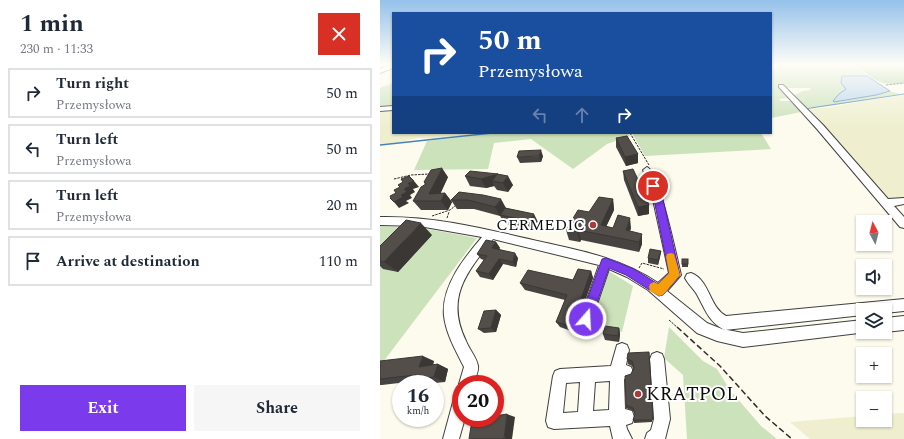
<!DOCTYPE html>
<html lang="en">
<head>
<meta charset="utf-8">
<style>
	:root { --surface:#fff; --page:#f6f6f7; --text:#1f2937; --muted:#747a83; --line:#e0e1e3; --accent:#7c3aed }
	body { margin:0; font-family:Spectral,serif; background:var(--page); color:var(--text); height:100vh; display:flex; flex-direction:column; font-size:15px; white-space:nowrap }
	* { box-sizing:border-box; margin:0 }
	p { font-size:13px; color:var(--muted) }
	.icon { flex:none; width:22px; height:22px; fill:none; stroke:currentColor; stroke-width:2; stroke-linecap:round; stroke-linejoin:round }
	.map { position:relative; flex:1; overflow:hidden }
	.drawer { display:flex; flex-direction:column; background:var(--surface); width:380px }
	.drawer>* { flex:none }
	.guide { position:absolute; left:12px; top:12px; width:380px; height:122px; border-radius:0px; box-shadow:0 1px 3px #0004; background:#1a4fa0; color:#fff; overflow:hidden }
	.needle { width:26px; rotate:353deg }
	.tools { position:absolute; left:476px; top:215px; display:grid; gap:8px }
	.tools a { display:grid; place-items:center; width:36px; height:36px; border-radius:0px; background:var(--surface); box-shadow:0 1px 3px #0004; font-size:20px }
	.speed { position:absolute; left:12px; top:375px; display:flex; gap:8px; font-size:20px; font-weight:700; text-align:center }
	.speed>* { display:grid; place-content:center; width:52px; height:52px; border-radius:50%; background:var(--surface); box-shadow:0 1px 3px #0004; line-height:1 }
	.speed small { font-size:10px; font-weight:400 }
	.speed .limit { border:6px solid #d22; background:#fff; color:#111 }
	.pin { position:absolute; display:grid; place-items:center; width:34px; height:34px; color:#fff; margin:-17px; border:2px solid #fff; border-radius:50%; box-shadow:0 1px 4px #0007 }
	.me { position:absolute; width:44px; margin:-22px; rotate:19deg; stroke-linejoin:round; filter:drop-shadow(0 0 3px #0008) }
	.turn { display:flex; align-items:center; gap:14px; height:84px; padding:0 20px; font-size:18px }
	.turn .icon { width:52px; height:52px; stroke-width:2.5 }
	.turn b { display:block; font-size:28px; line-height:34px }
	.lanes { display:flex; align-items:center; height:38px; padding:0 20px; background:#0003; justify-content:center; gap:20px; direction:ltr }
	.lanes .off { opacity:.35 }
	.round { display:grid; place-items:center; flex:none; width:42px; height:42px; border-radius:0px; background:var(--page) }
	.head { display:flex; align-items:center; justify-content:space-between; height:68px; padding:0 20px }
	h1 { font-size:24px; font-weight:700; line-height:30px }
	.button { display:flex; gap:8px; margin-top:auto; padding:8px 20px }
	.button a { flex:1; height:46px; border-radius:0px; background:var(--accent); color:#fff; font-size:16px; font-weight:700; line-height:46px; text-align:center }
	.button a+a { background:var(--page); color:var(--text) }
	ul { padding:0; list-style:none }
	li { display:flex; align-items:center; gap:12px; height:50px; margin:0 8px 6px; padding:0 12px; border:2px solid var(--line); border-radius:0px }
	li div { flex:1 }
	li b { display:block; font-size:15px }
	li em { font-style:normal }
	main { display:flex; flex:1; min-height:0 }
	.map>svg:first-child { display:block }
	.farmland { fill:#efefd0 }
	.green { fill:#cce2bb }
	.forest { fill:#afd19d }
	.water { fill:#b8d4ed; stroke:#4982ba }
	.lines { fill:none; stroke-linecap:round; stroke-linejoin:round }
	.stream-far1 { stroke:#4982ba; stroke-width:1 }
	.stream { stroke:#4982ba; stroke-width:1.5 }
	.minor-casing { stroke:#3f3f3f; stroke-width:2 }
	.path-far1 { stroke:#2e2e2e; stroke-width:1; stroke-dasharray:2.5 1; stroke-linecap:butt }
	.path { stroke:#2e2e2e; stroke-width:1.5; stroke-dasharray:6 3; stroke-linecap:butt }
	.minor { fill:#fff; fill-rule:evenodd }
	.wall { fill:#474340 }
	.shaded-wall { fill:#3a3734 }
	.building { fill:#534e4a; stroke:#3a3734 }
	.route { fill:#7c3aed; stroke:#51269a }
	.slow { fill:#f59e0b }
	.poi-dot { fill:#a83d37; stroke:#fff; stroke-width:1.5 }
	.labels { text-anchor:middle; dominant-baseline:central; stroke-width:4; stroke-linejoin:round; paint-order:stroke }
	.poi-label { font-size:16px; fill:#0c0c0c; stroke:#fff; text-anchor:end }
	.near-poi-label { font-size:19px; fill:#0c0c0c; stroke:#fff; text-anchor:start }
</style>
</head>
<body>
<main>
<section class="drawer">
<div class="head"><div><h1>1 min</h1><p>230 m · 11:33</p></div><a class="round" style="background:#d93025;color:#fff"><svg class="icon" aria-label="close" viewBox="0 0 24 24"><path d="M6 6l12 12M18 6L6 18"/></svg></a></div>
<ul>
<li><svg class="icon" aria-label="right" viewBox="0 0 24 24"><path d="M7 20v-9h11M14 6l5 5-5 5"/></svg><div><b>Turn right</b><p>Przemysłowa</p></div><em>50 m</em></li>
<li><svg class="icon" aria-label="left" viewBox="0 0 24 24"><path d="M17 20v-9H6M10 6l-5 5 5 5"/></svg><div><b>Turn left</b><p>Przemysłowa</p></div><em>50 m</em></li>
<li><svg class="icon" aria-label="left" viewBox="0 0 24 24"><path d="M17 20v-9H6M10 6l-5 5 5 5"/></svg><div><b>Turn left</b><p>Przemysłowa</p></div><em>20 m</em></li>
<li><svg class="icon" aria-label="arrive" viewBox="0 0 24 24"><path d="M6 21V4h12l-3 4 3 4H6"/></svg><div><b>Arrive at destination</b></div><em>110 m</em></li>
</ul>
<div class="button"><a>Exit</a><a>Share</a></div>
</section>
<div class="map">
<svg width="524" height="439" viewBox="0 0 524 439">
	<rect width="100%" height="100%" fill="#fcfbed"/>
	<!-- farmland -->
	<g class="farmland">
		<polygon points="524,95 524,200 507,201 426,109 452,107 492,99"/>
		<polygon points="13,108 13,133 104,133 55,139 38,138 21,142 0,144 0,110"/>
		<polygon points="524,413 524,439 430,439 410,422 483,416 483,420 505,420 505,414"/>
	</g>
	<!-- green -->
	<g class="green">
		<polygon points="403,64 475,64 487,76 476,76 456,102 496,95 510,91 520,94 450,106 421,108 412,96 423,91 431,90 430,88 405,88 411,98 399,99 401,101 413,101 421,112 391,118 391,70 402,66"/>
		<polygon points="13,83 13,107 0,109 0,88"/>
		<polygon points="115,133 247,133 249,136 227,144 193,169 151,139 114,143 108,169 34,170 47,141"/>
		<polygon points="252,133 381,133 391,149 265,156"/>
		<polygon points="0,226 48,229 97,238 0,366"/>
		<polygon points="227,270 253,286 242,332 209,327"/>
		<polygon points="289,327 323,361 337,369 350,390 381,426 397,439 307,439 303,375 284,358"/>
	</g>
	<!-- forest -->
	<path class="forest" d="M475,64H524V83C498,86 494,80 475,64Z"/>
	<!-- water -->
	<polygon class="water" points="462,76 487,76 510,91 496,95 454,102 453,101 459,94 466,89 461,83"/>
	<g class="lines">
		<!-- stream-far1 -->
		<g class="stream-far1">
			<polyline points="0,69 10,65"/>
			<polyline points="424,109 524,94"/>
		</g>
		<!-- stream -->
		<polyline class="stream" points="0,145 112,133"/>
		<!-- minor casing -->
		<g class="minor-casing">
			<g id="minor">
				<polygon points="13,64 13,68 0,73 0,69"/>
				<polygon points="399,85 403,85 443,125 508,199 524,198 524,204 514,206 524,217 524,228 520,227 437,129 399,87"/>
				<polygon points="13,106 13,110 0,111 0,107"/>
				<path d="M267,167C279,171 297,259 301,275L287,291L327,323L342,329L358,332L363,333L483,320V332H487L363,347L337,341L317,333L268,290L247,277L229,269L212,319L211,324L206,325L201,324L200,319L219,265L113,239C86,273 65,298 86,341C89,349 97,358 98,366C99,371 95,379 93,384H81V389L79,384L84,367C76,351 66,334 64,316C61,286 85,257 102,237L39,226L0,225V217C53,216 102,228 153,240C197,250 240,257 278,283L289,273L272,195L263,170Z"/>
				<path d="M311,273C330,280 329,307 346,316L524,299V311L505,313V310H483V315L345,330C328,322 325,308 316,293C313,288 308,284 305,278L307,274Z"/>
				<polygon points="524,316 524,330 505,332 505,318"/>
				<path d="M242,343L247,345L249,350L246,365L251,367L253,372L251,377L244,379L245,409L252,411L254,417L252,423L246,425L247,429L252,439H233L230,426L174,429L168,427L166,421L173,376L175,371L180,369L231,366L237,345ZM230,381L229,410L213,411L215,382ZM200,382L198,412L183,413L186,383Z"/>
				<polygon points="277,352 282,354 284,359 290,419 285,439 265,439 267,433 271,430 274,419 270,359 272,354"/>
				<polygon points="81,394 81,418 85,418 79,439 63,439 73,402 76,397"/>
			</g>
		</g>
		<!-- path-far1 -->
		<g class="path-far1">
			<polyline points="506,85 524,83"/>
			<polyline points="250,133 269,165"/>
			<polyline points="14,179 31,175 49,174"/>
			<polyline points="52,216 70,210 75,206"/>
			<polyline points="67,218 69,212"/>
			<polyline points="259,268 262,263 284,269"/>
			<polyline points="289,320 298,328"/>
		</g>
		<!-- path -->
		<polyline class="path" points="297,327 340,366 385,416 412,439"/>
		<!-- minor -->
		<use href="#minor" class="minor"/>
	</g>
	<!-- wall -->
	<g class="wall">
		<polygon points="236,138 258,154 258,163 246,166 236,147"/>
		<polygon points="163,156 161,162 140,163 137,157"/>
		<polygon points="243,171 268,203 269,205 269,214 258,216 244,180"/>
		<polygon points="118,175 133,185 128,192 117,190 114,186 106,188 90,186 85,176"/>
		<polygon points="68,177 60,194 65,193 72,202 68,210 41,210 33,201 45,185 44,182"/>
		<polygon points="79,192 126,208 158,222 153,230 125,224 120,216 94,209 77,209 71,200"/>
		<polygon points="233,199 234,210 226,227 233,228 251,228 250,231 262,244 259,252 201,240 200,242 189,240 186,230 209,212"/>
		<polygon points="52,235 18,272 3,269 0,266 0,246"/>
		<polygon points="116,242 120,248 119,249 138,258 136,267 123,264 113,280 100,277 96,271 104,260 101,259 97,254"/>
		<polygon points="281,251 280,257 278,265 268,263 268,258"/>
		<polygon points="302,259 308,264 308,267 302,267"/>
		<polygon points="211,271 213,278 199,318 200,325 197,333 180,327 176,322 185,300 145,290 140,283 193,280"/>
		<polygon points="116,310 121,315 116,332 104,333 98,329"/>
		<polygon points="239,328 240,334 239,342 225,340 223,334"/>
		<polygon points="269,352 273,417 272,422 254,423 253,420 255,415 253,411 246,408 246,405 251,374 253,369 252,366 248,364 247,359"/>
		<polygon points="0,361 54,361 53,365 58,364 68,369 65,382 45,384 36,381 2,385 0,385"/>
	</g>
	<!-- shaded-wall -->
	<g class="shaded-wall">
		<polygon points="161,150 163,156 161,162 159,156"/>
		<polygon points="258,154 258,163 246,166 245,157"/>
		<polygon points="62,168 68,177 57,201 49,194"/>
		<polygon points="118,174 122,183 112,181 114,186 106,188 101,179"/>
		<polygon points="128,176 133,185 128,192 123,183"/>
		<polygon points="34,181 39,187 33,189 35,192 30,195 32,198 26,201 29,203 19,208 14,202 21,195 28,183"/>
		<polygon points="65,193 72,202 68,210 61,201"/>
		<polygon points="269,197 268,205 269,205 269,214 258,216 258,207 266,198"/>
		<polygon points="121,199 126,208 120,216 115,207"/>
		<polygon points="233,199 234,210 222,235 221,225"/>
		<polygon points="154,214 158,222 153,230 149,221"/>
		<polygon points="250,218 251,228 246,240 246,230"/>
		<polygon points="41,223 52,235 18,272 4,262"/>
		<polygon points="198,230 201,240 200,242 197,232"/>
		<polygon points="262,234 262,244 259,252 259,242"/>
		<polygon points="116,242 120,248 116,253 112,248"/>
		<polygon points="281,251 280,257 278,265 278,260"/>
		<polygon points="135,253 138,258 136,267 133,262"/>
		<polygon points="119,259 123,264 113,280 109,274"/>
		<polygon points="211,271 213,278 199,318 200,325 197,333 194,327 196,313"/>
		<polygon points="116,310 121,315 116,332 111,328"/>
		<polygon points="239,328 240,334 239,342 238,336"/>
		<polygon points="43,356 54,361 51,371 39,367"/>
		<polygon points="58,364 68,369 65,382 54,377"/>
		<polygon points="127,414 135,417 132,439 124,439"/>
	</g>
	<!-- building -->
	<g class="building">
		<polygon points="247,136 258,154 245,157 236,138"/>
		<polygon points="161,150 159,156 137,157 139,151"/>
		<polygon points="62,168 49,194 65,193 61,201 33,201 41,187 46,184 44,182 51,170"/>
		<polygon points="253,169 262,188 264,187 269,197 266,198 269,205 258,207 243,171"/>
		<polygon points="90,171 118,174 101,179 85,176"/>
		<polygon points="117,174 128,176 123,183 112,181"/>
		<polygon points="29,176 34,181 28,183 30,186 24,189 27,192 21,195 23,197 14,202 10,198 11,198 10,196 16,193 14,190 20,187 18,185 23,182 21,179"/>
		<polygon points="79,192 103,195 121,199 115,207 88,200 71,200"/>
		<polygon points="219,197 233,199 221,225 233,228 238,215 250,218 246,230 262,234 259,242 198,230 197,232 186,230 198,210 209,212"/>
		<polygon points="125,208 154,214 149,221 120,215"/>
		<polygon points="26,220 41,223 4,262 0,261 0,246"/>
		<polygon points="106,240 116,242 112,248 135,253 133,262 119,259 109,274 96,271 107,256 97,254"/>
		<polygon points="270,249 281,251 278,260 268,258"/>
		<rect x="302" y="259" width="6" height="5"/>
		<polygon points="198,269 211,271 196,313 197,319 194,327 176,322 187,295 140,283 148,270 193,280"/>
		<polygon points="116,310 111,328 98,329 104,311"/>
		<polygon points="225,326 239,328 238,336 223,334"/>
		<polygon points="269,352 273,417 272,420 253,420 255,414 253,408 246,405 245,376 251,374 254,368 252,361 247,359 248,353"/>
		<polygon points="43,356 39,367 58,364 54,377 34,380 36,375 0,379 0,361"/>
		<polygon points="127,414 124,439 89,439 92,420 105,418 115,418 115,416"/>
	</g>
	<!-- sky -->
	<linearGradient id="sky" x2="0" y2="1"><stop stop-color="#95c1ea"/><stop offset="0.51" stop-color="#fefdf7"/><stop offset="1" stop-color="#fefdf7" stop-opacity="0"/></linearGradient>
	<rect width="524" height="126" fill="url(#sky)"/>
	<!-- route -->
	<polygon class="route" points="273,183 276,184 282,195 300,275 298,278 283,295 279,296 246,275 229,268 210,323 206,325 202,323 200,319 222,259 226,258 254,269 278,284 289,273 273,195 269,186"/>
	<!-- slow -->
	<polygon class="slow" points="291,253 294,254 300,275 283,295 279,296 270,291 269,287 270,284 274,282 278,284 289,273 286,257 287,254"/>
	<!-- markers -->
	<g class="poi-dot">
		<circle cx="213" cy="225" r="4"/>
		<circle cx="258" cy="394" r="4"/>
	</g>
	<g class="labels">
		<!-- poi labels -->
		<g class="poi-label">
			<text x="205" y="225">CERMEDIC</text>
		</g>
		<!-- near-poi labels -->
		<g class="near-poi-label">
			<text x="266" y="394">KRATPOL</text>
		</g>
	</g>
</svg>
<div class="tools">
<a><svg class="needle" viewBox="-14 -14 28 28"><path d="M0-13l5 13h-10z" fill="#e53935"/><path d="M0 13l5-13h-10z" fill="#747a83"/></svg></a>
<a><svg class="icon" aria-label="sound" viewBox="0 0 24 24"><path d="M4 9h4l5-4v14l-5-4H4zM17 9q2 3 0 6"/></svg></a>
<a><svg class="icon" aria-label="layers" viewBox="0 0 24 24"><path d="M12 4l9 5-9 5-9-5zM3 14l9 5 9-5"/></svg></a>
<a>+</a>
<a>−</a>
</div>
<div class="speed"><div>16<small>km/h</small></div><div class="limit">20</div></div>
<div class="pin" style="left:273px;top:186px;background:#d93025"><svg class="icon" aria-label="arrive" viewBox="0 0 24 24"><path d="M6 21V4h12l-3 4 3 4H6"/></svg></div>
<svg class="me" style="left:206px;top:319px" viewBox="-20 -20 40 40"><circle r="17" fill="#7c3aed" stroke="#fff" stroke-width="3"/><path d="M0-11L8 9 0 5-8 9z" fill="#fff"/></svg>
<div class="guide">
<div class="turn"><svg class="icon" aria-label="right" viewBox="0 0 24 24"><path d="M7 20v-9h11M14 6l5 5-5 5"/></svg><div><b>50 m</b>Przemysłowa</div></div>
<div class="lanes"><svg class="icon off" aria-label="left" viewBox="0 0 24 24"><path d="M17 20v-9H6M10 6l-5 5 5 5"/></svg><svg class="icon off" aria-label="ahead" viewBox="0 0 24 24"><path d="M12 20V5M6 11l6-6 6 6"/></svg><svg class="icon" aria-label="right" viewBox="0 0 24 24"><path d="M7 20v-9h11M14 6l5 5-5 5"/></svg></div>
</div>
</div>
</main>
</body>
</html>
